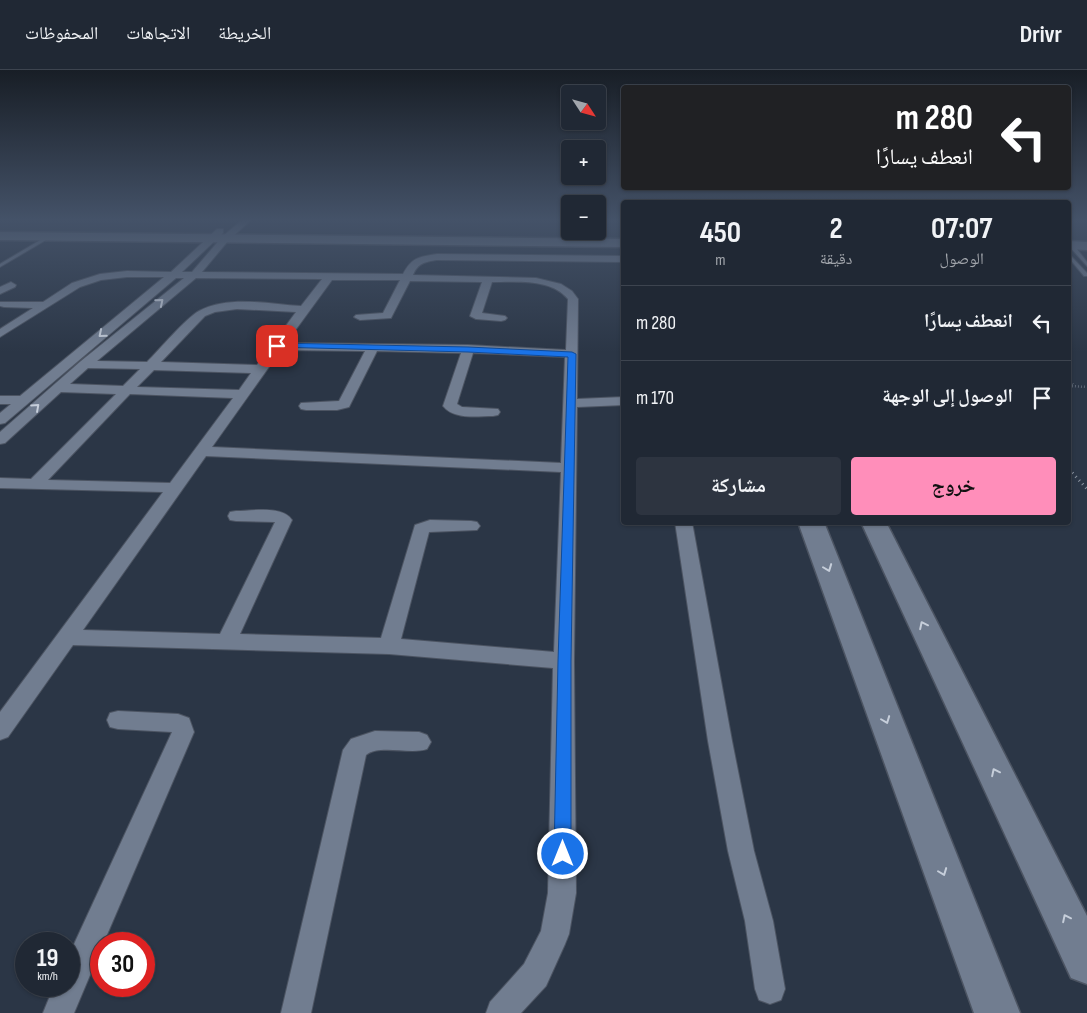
<!DOCTYPE html>
<html lang="ar">
<head>
<meta charset="utf-8">
<style>
	:root { --surface:#202834; --page:#2d3440; --text:#f1f3f6; --muted:#a2a6ac; --line:#3d444f; --accent:#ff8eba }
	body { margin:0; font-family:"Sofia Sans Condensed","Noto Naskh Arabic",sans-serif; background:var(--page); color:var(--text); direction:rtl; height:100vh; display:flex; flex-direction:column; font-size:19px; white-space:nowrap }
	* { box-sizing:border-box; margin:0 }
	p { font-size:16px; color:var(--muted) }
	.icon { flex:none; width:28px; height:28px; fill:none; stroke:currentColor; stroke-width:2; stroke-linecap:round; stroke-linejoin:round }
	.map { position:relative; flex:1; overflow:hidden; direction:ltr }
	.side { position:absolute; left:621px; top:130px; width:450px; height:325px; display:flex; flex-direction:column; background:var(--surface); border-radius:5px; box-shadow:0 1px 4px #0004,0 0 0 1px var(--line); direction:rtl }
	.side>* { flex:none }
	.guide { position:absolute; left:621px; top:15px; width:450px; height:105px; border-radius:5px; box-shadow:0 1px 4px #0004,0 0 0 1px var(--line); direction:rtl; background:#202124; color:#fff; overflow:hidden }
	.needle { width:32px; rotate:126deg }
	.buttons { position:absolute; left:561px; top:15px; display:grid; gap:10px }
	.buttons a { display:grid; place-items:center; width:45px; height:45px; border-radius:5px; background:var(--surface); box-shadow:0 1px 4px #0004,0 0 0 1px var(--line); font-size:25px }
	.speed { position:absolute; left:15px; top:862px; display:flex; gap:10px; font-size:25px; font-weight:700; text-align:center }
	.speed>* { display:grid; place-content:center; width:65px; height:65px; border-radius:50%; background:var(--surface); box-shadow:0 1px 4px #0004,0 0 0 1px var(--line); line-height:1 }
	.speed small { font-size:12px; font-weight:400 }
	.speed .limit { border:8px solid #d22; background:#fff; color:#111 }
	.pin { position:absolute; display:grid; place-items:center; width:42px; height:42px; color:#fff; margin:-21px; border-radius:10px; box-shadow:0 2px 8px #0006 }
	.me { position:absolute; width:55px; margin:-28px; rotate:0deg; stroke-linejoin:round; filter:drop-shadow(0 0 4px #0008) }
	.turn { display:flex; align-items:center; gap:18px; height:105px; padding:0 15px; font-size:22px }
	.turn .icon { width:65px; height:65px; stroke-width:2.5 }
	.turn b { display:block; font-size:35px; line-height:42px }
	.eta { display:flex; justify-content:space-evenly; align-items:center; height:85px; text-align:center }
	.eta b { font-size:30px; font-weight:700; line-height:35px }
	.button { display:flex; gap:10px; margin-top:auto; padding:10px 15px }
	.button a { flex:1; height:58px; border-radius:5px; background:var(--accent); color:#111; font-size:20px; font-weight:700; line-height:58px; text-align:center }
	.button a+a { background:var(--page); color:var(--text) }
	ul { padding:0; list-style:none }
	li { display:flex; align-items:center; gap:15px; height:75px; padding:0 15px; border-top:1px solid var(--line) }
	li div { flex:1 }
	li b { display:block; font-size:19px }
	li em { font-style:normal }
	header { display:flex; align-items:center; gap:30px; box-sizing:border-box; height:70px; padding:0 25px; background:var(--surface); border-bottom:1px solid var(--line) }
	header strong { font-size:24px }
	nav { display:flex; gap:28px; margin-inline-start:auto; font-size:18px }
	.map>svg:first-child { display:block }
	.lines { fill:none; stroke-linecap:round; stroke-linejoin:round }
	.lane-casing { stroke:#4c5462; stroke-width:2 }
	.street-casing { stroke:#4c5462; stroke-width:2 }
	.secondary-casing { stroke:#4c5462; stroke-width:3 }
	.path-far1 { stroke:#8b94a1; stroke-width:2.5; stroke-dasharray:0.5 2.5; stroke-linecap:butt }
	.path { stroke:#8b94a1; stroke-width:3; stroke-dasharray:1 4; stroke-linecap:butt }
	.lane { fill:#717d90; fill-rule:evenodd }
	.street { fill:#717d90; fill-rule:evenodd }
	.secondary { fill:#717d90; fill-rule:evenodd }
	.oneway { stroke:#c6ceda }
	.route { fill:#1a73e8; stroke:#114b97 }
</style>
</head>
<body>
<header>
<strong>Drivr</strong>
<nav><a>الخريطة</a><a>الاتجاهات</a><a>المحفوظات</a></nav>
</header>
<div class="map">
<svg width="1087" height="943" viewBox="0 0 1087 943">
	<rect width="100%" height="100%" fill="#2b3646"/>
	<g class="lines">
		<!-- lane casing -->
		<g class="lane-casing">
			<g id="lane">
				<polygon points="47,166 51,167 0,197 0,194"/>
				<polygon points="1069,174 1073,174 1087,192 1087,196 1069,176"/>
				<polygon points="1069,184 1087,203 1087,206 1084,206 1069,188"/>
			</g>
		</g>
		<!-- street casing -->
		<g class="street-casing">
			<g id="street">
				<path d="M242,150H251L228,171L202,202L403,204C412,187 419,187 437,184L624,186V192L437,190C425,192 418,193 413,205L536,208L561,214L572,221L578,229L577,329L624,327V335L577,337L574,591L576,823L569,864L565,874L546,916L521,943H486L490,932L524,894L541,861L548,823L553,598L389,584L73,575L8,667L0,670V642L163,422L0,418V408L31,409L116,324L61,322L5,373L0,374V362L81,291L184,208H176L5,353L0,354V343L11,334H0V326H20L164,207H127L101,210L80,217L0,267V259L33,238L4,237L0,236V232H43L72,213L100,204L127,201L171,202L217,159H223V163L182,202H192L222,167ZM196,208L322,209L301,236C269,234 228,225 199,241C186,248 159,280 147,292L97,291ZM332,210H400L383,243L356,245L354,247L360,250L391,248L410,211L482,212L470,246L476,249L501,251L505,250L507,248L505,246L482,243L492,212C516,212 551,208 568,229L566,280L468,275L286,273ZM237,239L296,242L257,295L161,292L205,246L215,242ZM281,280L365,281L339,331L301,333L299,336L301,339L306,340H337L349,337L377,281L461,283L443,336C454,350 477,346 493,346L498,345L500,342L498,339L462,337L457,334L473,283L565,287L561,393L212,377ZM88,298L140,299L123,316L70,314ZM154,300L251,303L239,320L137,317ZM130,324L233,328L170,413L48,410ZM206,386L561,402L554,582L401,569L429,462L477,460L480,456L477,452L471,451L430,450L415,455L381,568L240,564L292,450C282,435 252,441 236,441L230,442L228,446L230,450L236,451L275,452L220,564L83,560Z"/>
				<polygon points="11,212 16,215 15,217 0,224 0,217"/>
				<polygon points="675,452 692,452 732,671 754,781 773,851 785,919 781,930 770,934 759,930 755,919 745,851 728,781 708,671"/>
				<polygon points="118,641 178,644 189,648 194,662 103,874 101,874 101,879 74,943 43,943 54,916 69,916 69,885 172,662 118,659 110,657 107,650 110,643"/>
				<path d="M375,661L419,662L427,665L431,672L427,679C410,685 380,674 366,685L311,943H281L343,680L351,669Z"/>
			</g>
		</g>
		<!-- secondary casing -->
		<g class="secondary-casing">
			<g id="secondary">
				<polygon points="0,162 624,169 624,177 0,170"/>
				<polygon points="1069,171 1087,172 1087,180 1069,179"/>
				<polygon points="798,452 824,452 1020,943 974,943"/>
				<polygon points="861,452 886,452 1087,846 1087,914 1071,908"/>
			</g>
		</g>
		<!-- path-far1 -->
		<g class="path-far1">
			<polyline points="1069,309 1073,315"/>
			<polyline points="1069,316 1087,317"/>
		</g>
		<!-- path -->
		<polyline class="path" points="1069,399 1087,419"/>
		<!-- lane -->
		<use href="#lane" class="lane"/>
		<!-- street -->
		<use href="#street" class="street"/>
		<!-- secondary -->
		<use href="#secondary" class="secondary"/>
	</g>
	<!-- one-way arrows -->
	<defs><path id="oneway-chevron" d="M-2-3.5L2.5 0L-2 3.5" fill="none" stroke-width="1.6" stroke-linecap="round" stroke-linejoin="round" transform="scale(1.25)"/></defs>
	<g class="oneway">
		<use href="#oneway-chevron" transform="translate(160 232) rotate(-40)"/>
		<use href="#oneway-chevron" transform="translate(102 264) rotate(140)"/>
		<use href="#oneway-chevron" transform="translate(36 337) rotate(-42)"/>
		<use href="#oneway-chevron" transform="translate(828 498) rotate(69)"/>
		<use href="#oneway-chevron" transform="translate(923 555) rotate(-116)"/>
		<use href="#oneway-chevron" transform="translate(886 650) rotate(69)"/>
		<use href="#oneway-chevron" transform="translate(995 702) rotate(-116)"/>
		<use href="#oneway-chevron" transform="translate(943 802) rotate(69)"/>
		<use href="#oneway-chevron" transform="translate(1066 848) rotate(-116)"/>
	</g>
	<!-- sky -->
	<linearGradient id="sky" x2="0" y2="1"><stop stop-color="#181e26"/><stop offset="0.53" stop-color="#445268"/><stop offset="1" stop-color="#445268" stop-opacity="0"/></linearGradient>
	<rect width="1087" height="282" fill="url(#sky)"/>
	<!-- route -->
	<polygon class="route" points="277,273 468,277 572,282 576,284 571,591 571,784 569,790 563,793 557,790 554,784 558,591 568,287 468,282 274,277 273,276"/>
</svg>
<div class="buttons">
<a><svg class="needle" viewBox="-14 -14 28 28"><path d="M0-13l5 13h-10z" fill="#e53935"/><path d="M0 13l5-13h-10z" fill="#a2a6ac"/></svg></a>
<a>+</a>
<a>−</a>
</div>
<div class="speed"><div>19<small>km/h</small></div><div class="limit">30</div></div>
<div class="pin" style="left:277px;top:276px;background:#d93025"><svg class="icon" aria-label="arrive" viewBox="0 0 24 24"><path d="M6 21V4h12l-3 4 3 4H6"/></svg></div>
<svg class="me" style="left:563px;top:784px" viewBox="-20 -20 40 40"><circle r="17" fill="#1a73e8" stroke="#fff" stroke-width="3"/><path d="M0-11L8 9 0 5-8 9z" fill="#fff"/></svg>
<div class="guide">
<div class="turn"><svg class="icon" aria-label="left" viewBox="0 0 24 24"><path d="M17 20v-9H6M10 6l-5 5 5 5"/></svg><div><b>280 m</b>انعطف يسارًا</div></div>
</div>
<section class="side">
<div class="eta">
<div><b>07:07</b><p>الوصول</p></div>
<div><b>2</b><p>دقيقة</p></div>
<div><b>450</b><p>m</p></div>
</div>
<ul>
<li><svg class="icon" aria-label="left" viewBox="0 0 24 24"><path d="M17 20v-9H6M10 6l-5 5 5 5"/></svg><div><b>انعطف يسارًا</b></div><em>280 m</em></li>
<li><svg class="icon" aria-label="arrive" viewBox="0 0 24 24"><path d="M6 21V4h12l-3 4 3 4H6"/></svg><div><b>الوصول إلى الوجهة</b></div><em>170 m</em></li>
</ul>
<div class="button"><a>خروج</a><a>مشاركة</a></div>
</section>
</div>
</body>
</html>
